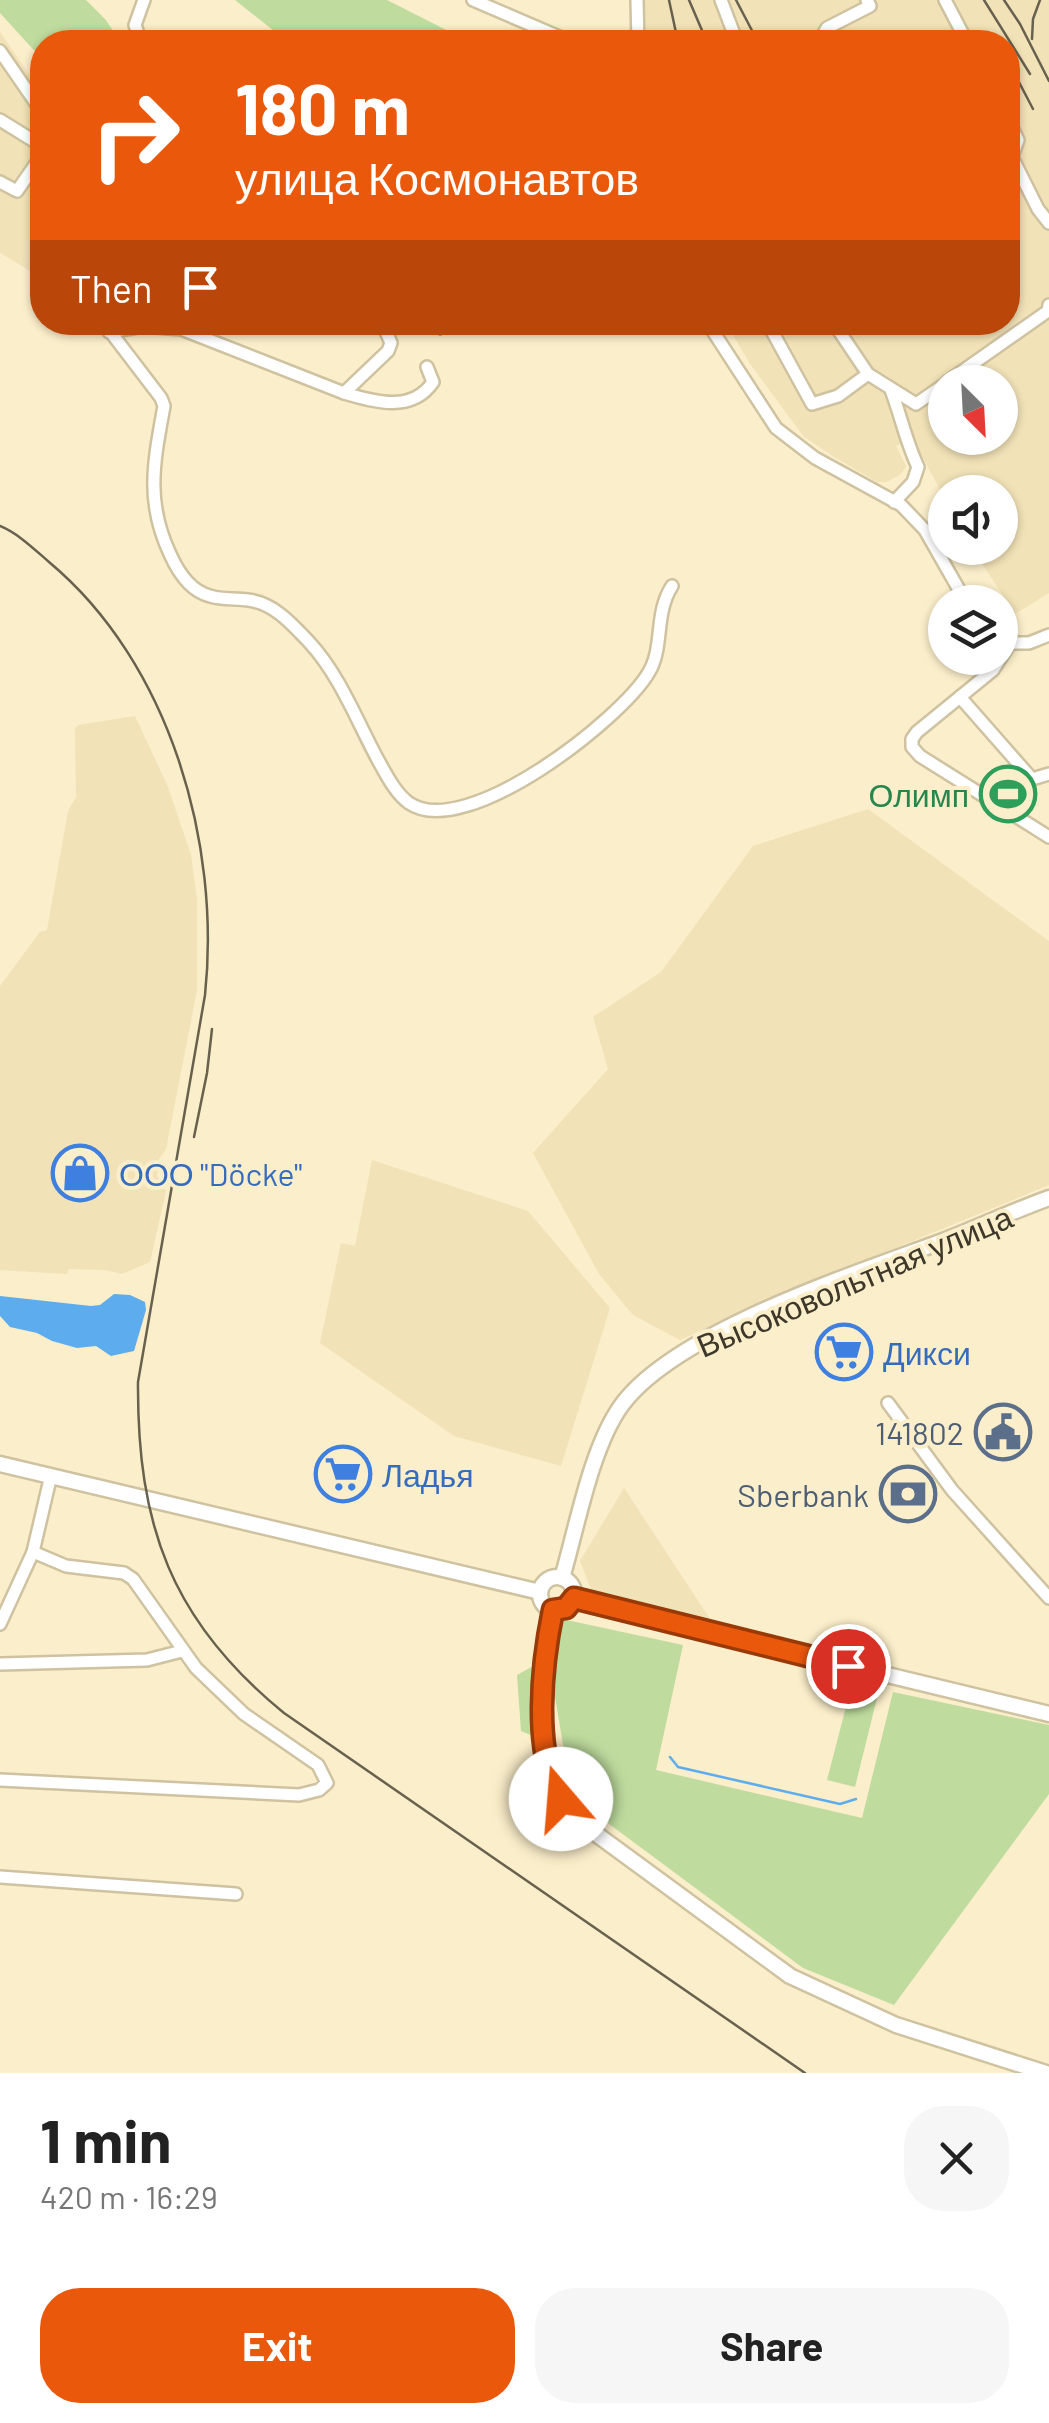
<!DOCTYPE html>
<html lang="en">
<head>
<meta charset="utf-8">
<style>
	:root { --surface:#fff; --page:#f6f6f6; --text:#222; --muted:#767676; --accent:#ea580c }
	body { margin:0; font-family:Barlow,sans-serif; background:var(--page); color:var(--text); height:100vh; display:flex; flex-direction:column; font-size:38px; white-space:nowrap }
	* { box-sizing:border-box; margin:0 }
	p { font-size:32px; color:var(--muted) }
	.icon { flex:none; width:55px; height:55px; fill:none; stroke:currentColor; stroke-width:2; stroke-linecap:round; stroke-linejoin:round }
	.map { position:relative; height:2073px; overflow:hidden }
	.drawer { display:flex; flex-direction:column; background:var(--surface); flex:1 }
	.drawer>* { flex:none }
	.guide { position:absolute; left:30px; top:30px; width:990px; height:305px; border-radius:40px; box-shadow:0 2px 8px #0004; background:#ea580c; color:#fff; overflow:hidden }
	.needle { width:65px; rotate:156deg }
	.fabs { position:absolute; left:928px; top:365px; display:grid; gap:20px }
	.fabs a { display:grid; place-items:center; width:90px; height:90px; border-radius:50%; background:var(--surface); box-shadow:0 2px 8px #0004; font-size:50px }
	.pin { position:absolute; display:grid; place-items:center; width:85px; height:85px; color:#fff; margin:-42px; border:5px solid #fff; border-radius:50%; box-shadow:0 2px 10px #0007 }
	.me { position:absolute; width:110px; margin:-55px; rotate:342deg; stroke-linejoin:round; filter:drop-shadow(0 0 8px #0008) }
	.turn { display:flex; align-items:center; gap:35px; height:210px; padding:0 40px; font-size:45px }
	.turn .icon { width:130px; height:130px; stroke-width:2.5 }
	.turn b { display:block; font-size:70px; line-height:85px }
	.then { display:flex; align-items:center; height:95px; padding:0 40px; background:#0003; gap:20px; font-size:38px }
	.round { display:grid; place-items:center; flex:none; width:105px; height:105px; border-radius:40px; background:var(--page) }
	.head { display:flex; align-items:center; justify-content:space-between; height:170px; padding:0 40px }
	h1 { font-size:60px; font-weight:700; line-height:75px }
	.primary-button { display:flex; gap:20px; margin-top:auto; padding:20px 40px }
	.primary-button a { flex:1; height:115px; border-radius:40px; background:var(--accent); color:#fff; font-size:40px; font-weight:700; line-height:115px; text-align:center }
	.primary-button a+a { background:var(--page); color:var(--text) }
	.map>svg:first-child { display:block }
	.built { fill:#f1e2b7; fill-rule:evenodd }
	.green { fill:#bfdc9e }
	.water { fill:#5daced }
	.lines { fill:none; stroke-linecap:round; stroke-linejoin:round }
	.stream { stroke:#5daced; stroke-width:2.5 }
	.minor-casing { stroke:#cfc2a0; stroke-width:16 }
	.major-casing { stroke:#cfc2a0; stroke-width:19 }
	.minor { stroke:#fff; stroke-width:11 }
	.major { stroke:#fff; stroke-width:14 }
	.rail { stroke:#68614e; stroke-width:2.5 }
	.route-casing { stroke:#983908; stroke-width:25 }
	.route { stroke:#ea580c; stroke-width:18 }
	.labels { text-anchor:middle; dominant-baseline:central; stroke-width:8; stroke-linejoin:round; paint-order:stroke }
	.leisure-label { font-size:32px; fill:#27864d; stroke:#fbeeca; text-anchor:end }
	.shop-label { font-size:32px; fill:#366cbe; stroke:#fbeeca; text-anchor:start }
	.street-label { font-size:32px; fill:#3d382a; stroke:#fbeeca }
	.service-label { font-size:32px; fill:#4e5e75; stroke:#fbeeca; text-anchor:end }
</style>
</head>
<body>
<div class="map">
<svg width="1049" height="2073" viewBox="0 0 1049 2073">
	<rect width="100%" height="100%" fill="#fbeeca"/>
	<!-- built -->
	<g class="built">
		<path d="M644,0H1049V593L1015,614L972,548H1000V492H945V499L913,439L896,446L906,466L901,474L887,482H877L831,455L804,437L750,364L726,323L1008,322V42H647ZM945,382H1000V438H945Z"/>
		<polygon points="0,32 42,93 42,278 0,253"/>
		<polygon points="135,716 168,787 191,855 197,900 197,990 166,1149 159,1159 157,1176 166,1191 150,1262 122,1274 105,1270 69,1269 67,1274 0,1270 0,986 40,932 47,930 68,811 76,797 75,729 78,725"/>
		<polygon points="868,809 1049,941 1049,1185 769,1300 680,1340 633,1315 599,1274 533,1153 608,1069 593,1017 661,972 753,846"/>
		<polygon points="372,1160 528,1211 610,1308 561,1466 454,1436 320,1343 341,1243 355,1246"/>
		<polygon points="624,1488 718,1631 594,1597 580,1561"/>
	</g>
	<!-- green -->
	<g class="green">
		<polygon points="0,0 86,0 105,19 121,42 42,42 42,59 0,13"/>
		<polygon points="235,0 387,0 470,42 288,42"/>
		<polygon points="562,1619 683,1645 656,1770 862,1818 893,1692 1049,1725 1049,1794 894,2005 803,1968 589,1809 570,1786 553,1685"/>
		<polygon points="537,1664 535,1677 538,1738 521,1731 517,1675"/>
		<polygon points="854,1676 881,1682 855,1787 827,1780"/>
	</g>
	<!-- water -->
	<g class="water">
		<polygon points="414,323 472,323 440,336"/>
		<polygon points="114,1294 130,1295 145,1302 146,1310 134,1351 111,1356 96,1346 77,1348 52,1341 37,1333 10,1327 0,1316 0,1296 91,1306 100,1305"/>
	</g>
	<g class="lines">
		<!-- stream -->
		<polyline class="stream" points="670,1757 678,1767 840,1804 856,1799"/>
		<!-- minor casing -->
		<g class="minor-casing">
			<g id="minor">
				<polyline points="473,0 571,42"/>
				<polyline points="637,0 638,42"/>
				<polyline points="721,0 737,42"/>
				<polyline points="945,0 967,42"/>
				<polyline points="141,42 135,25 144,0"/>
				<polyline points="819,42 827,28 870,6 867,0"/>
				<polyline points="0,51 42,112"/>
				<polyline points="1008,119 1018,140 1012,157 1038,209 1049,223"/>
				<polyline points="0,120 42,146"/>
				<polyline points="0,182 17,191 42,155"/>
				<path d="M103,322L161,398L164,406C154,461 145,501 170,554C178,572 190,591 210,596C222,600 236,598 248,600C274,603 292,624 309,642C339,674 357,721 378,760C386,774 395,793 409,803C465,842 622,719 649,672C664,647 654,614 672,586"/>
				<polyline points="707,322 776,428 815,458 901,505 925,530 966,602"/>
				<polyline points="767,322 812,404 838,396 868,374"/>
				<polyline points="833,322 868,374 916,404 945,384"/>
				<polyline points="109,332 143,326 181,329 344,393 388,351 391,343 382,322"/>
				<polyline points="947,382 1048,311 1049,305"/>
				<path d="M891,390C901,416 906,442 918,467L913,482L894,502"/>
				<path d="M344,393C375,402 412,413 433,382L427,367"/>
				<polyline points="1000,643 1029,643 1049,635"/>
				<polyline points="1009,645 993,670 917,732 912,739 912,747 920,756 1049,837"/>
				<polyline points="960,697 1032,779 1049,774"/>
				<polyline points="888,1403 952,1490 1049,1598"/>
				<polyline points="0,1624 33,1552 51,1475"/>
				<polyline points="0,1664 147,1660 182,1651"/>
				<polyline points="0,1780 299,1795 319,1790 327,1783 318,1765 244,1714 196,1668 133,1579 124,1573 66,1566 33,1552"/>
				<polyline points="0,1877 236,1894"/>
			</g>
		</g>
		<!-- major casing -->
		<g class="major-casing">
			<g id="major">
				<polyline points="0,1464 540,1592"/>
				<circle cx="557" cy="1594" r="17"/>
				<path d="M562,1578C577,1527 591,1448 621,1406C674,1332 857,1273 943,1241C979,1227 1013,1211 1049,1198"/>
				<polyline points="573,1599 1049,1714"/>
				<polyline points="553,1610 542,1686 546,1751 550,1782 573,1817 790,1976 896,2025 1046,2073"/>
			</g>
		</g>
		<!-- minor -->
		<use href="#minor" class="minor"/>
		<!-- major -->
		<use href="#major" class="major"/>
		<!-- rail -->
		<g class="rail">
			<polyline points="669,0 678,42"/>
			<polyline points="689,0 707,42"/>
			<polyline points="736,0 758,42"/>
			<polyline points="984,0 1030,74"/>
			<polyline points="1004,0 1020,24 1049,81"/>
			<polyline points="1032,39 1033,19 1040,0"/>
			<polyline points="1008,61 1033,109"/>
			<path d="M0,526C19,534 34,549 49,562C170,663 221,843 205,995L138,1382C137,1525 171,1621 284,1713L805,2073"/>
			<polyline points="194,1137 207,1073 212,1029"/>
		</g>
	</g>
	<g class="lines">
		<!-- route casing -->
		<g class="route-casing">
			<path id="route" d="M561,1799C532,1752 542,1663 553,1610L566,1608L574,1598L848,1666"/>
		</g>
		<!-- route -->
		<use href="#route" class="route"/>
	</g>
	<!-- icons -->
	<defs>
		<g id="stadium-ring" transform="scale(2.875)"><circle r="9.5" fill="#fbeeca" stroke="#2e9e5b" stroke-width="1.5"/><path d="M0-5a6.5 5 0 1 0 0 10a6.5 5 0 1 0 0-10ZM-3.5-1.8h7v3.6h-7Z" fill="#2e9e5b"/></g>
		<g id="shop-ring" transform="scale(2.875)"><circle r="9.5" fill="#fbeeca" stroke="#3f7fe0" stroke-width="1.5"/><path d="M-5-2.5h2.3a2.7 3.5 0 0 1 5.4 0H5L5.5 6h-11ZM-1.5-2.5h3a1.5 2.3 0 0 0-3 0Z" fill="#3f7fe0"/></g>
		<g id="supermarket-ring" transform="scale(2.875)"><circle r="9.5" fill="#fbeeca" stroke="#3f7fe0" stroke-width="1.5"/><path d="M-6-5.5h2.5l.6 2H6L4.5 2H-2.5L-4.4-4H-6ZM-1.5 3.2a1.3 1.3 0 1 0 .1 0ZM3 3.2a1.3 1.3 0 1 0 .1 0Z" fill="#3f7fe0"/></g>
		<g id="civic-ring" transform="scale(2.875)"><circle r="9.5" fill="#fbeeca" stroke="#5c6f8a" stroke-width="1.5"/><path d="M-.6-6.5H3V-4.5H.6V-3L4-1V1h2V6H-6V1h2V-1L-.6-3ZM-1.2 2.5V6h2.4V2.5Z" fill="#5c6f8a"/></g>
		<g id="bank-ring" transform="scale(2.875)"><circle r="9.5" fill="#fbeeca" stroke="#5c6f8a" stroke-width="1.5"/><path d="M-6-4H6V4H-6ZM0-2.3a2.3 2.3 0 1 0 0 4.6a2.3 2.3 0 1 0 0-4.6Z" fill="#5c6f8a"/></g>
	</defs>
	<g fill-rule="evenodd">
		<use href="#stadium-ring" x="1008" y="794"/>
		<use href="#shop-ring" x="80" y="1173"/>
		<use href="#supermarket-ring" x="844" y="1352"/>
		<use href="#civic-ring" x="1003" y="1432"/>
		<use href="#supermarket-ring" x="343" y="1474"/>
		<use href="#bank-ring" x="908" y="1494"/>
	</g>
	<g class="labels">
		<!-- leisure labels -->
		<g class="leisure-label">
			<text x="969" y="794">Олимп</text>
		</g>
		<!-- shop labels -->
		<g class="shop-label">
			<text x="119" y="1173">ООО "Döcke"</text>
			<text x="883" y="1352">Дикси</text>
			<text x="382" y="1474">Ладья</text>
		</g>
		<!-- street labels -->
		<g class="street-label">
			<text transform="translate(854 1280) rotate(-23)">Высоковольтная улица</text>
		</g>
		<!-- service labels -->
		<g class="service-label">
			<text x="964" y="1432">141802</text>
			<text x="869" y="1494">Sberbank</text>
		</g>
	</g>
</svg>
<div class="fabs">
<a><svg class="needle" viewBox="-14 -14 28 28"><path d="M0-13l5 13h-10z" fill="#e53935"/><path d="M0 13l5-13h-10z" fill="#767676"/></svg></a>
<a><svg class="icon" aria-label="sound" viewBox="0 0 24 24"><path d="M4 9h4l5-4v14l-5-4H4zM17 9q2 3 0 6"/></svg></a>
<a><svg class="icon" aria-label="layers" viewBox="0 0 24 24"><path d="M12 4l9 5-9 5-9-5zM3 14l9 5 9-5"/></svg></a>
</div>
<div class="pin" style="left:848px;top:1666px;background:#d93025"><svg class="icon" aria-label="arrive" viewBox="0 0 24 24"><path d="M6 21V4h12l-3 4 3 4H6"/></svg></div>
<svg class="me" style="left:561px;top:1799px" viewBox="-20 -20 40 40"><circle r="19" fill="#fff"/><path d="M0-13L10 11 0 6-10 11z" fill="#ea580c"/></svg>
<div class="guide">
<div class="turn"><svg class="icon" aria-label="right" viewBox="0 0 24 24"><path d="M7 20v-9h11M14 6l5 5-5 5"/></svg><div><b>180 m</b>улица Космонавтов</div></div>
<div class="then">Then<svg class="icon" aria-label="arrive" viewBox="0 0 24 24"><path d="M6 21V4h12l-3 4 3 4H6"/></svg></div>
</div>
</div>
<section class="drawer">
<div class="head"><div><h1>1 min</h1><p>420 m · 16:29</p></div><a class="round"><svg class="icon" aria-label="close" viewBox="0 0 24 24"><path d="M6 6l12 12M18 6L6 18"/></svg></a></div>
<div class="primary-button"><a>Exit</a><a>Share</a></div>
</section>
</body>
</html>
